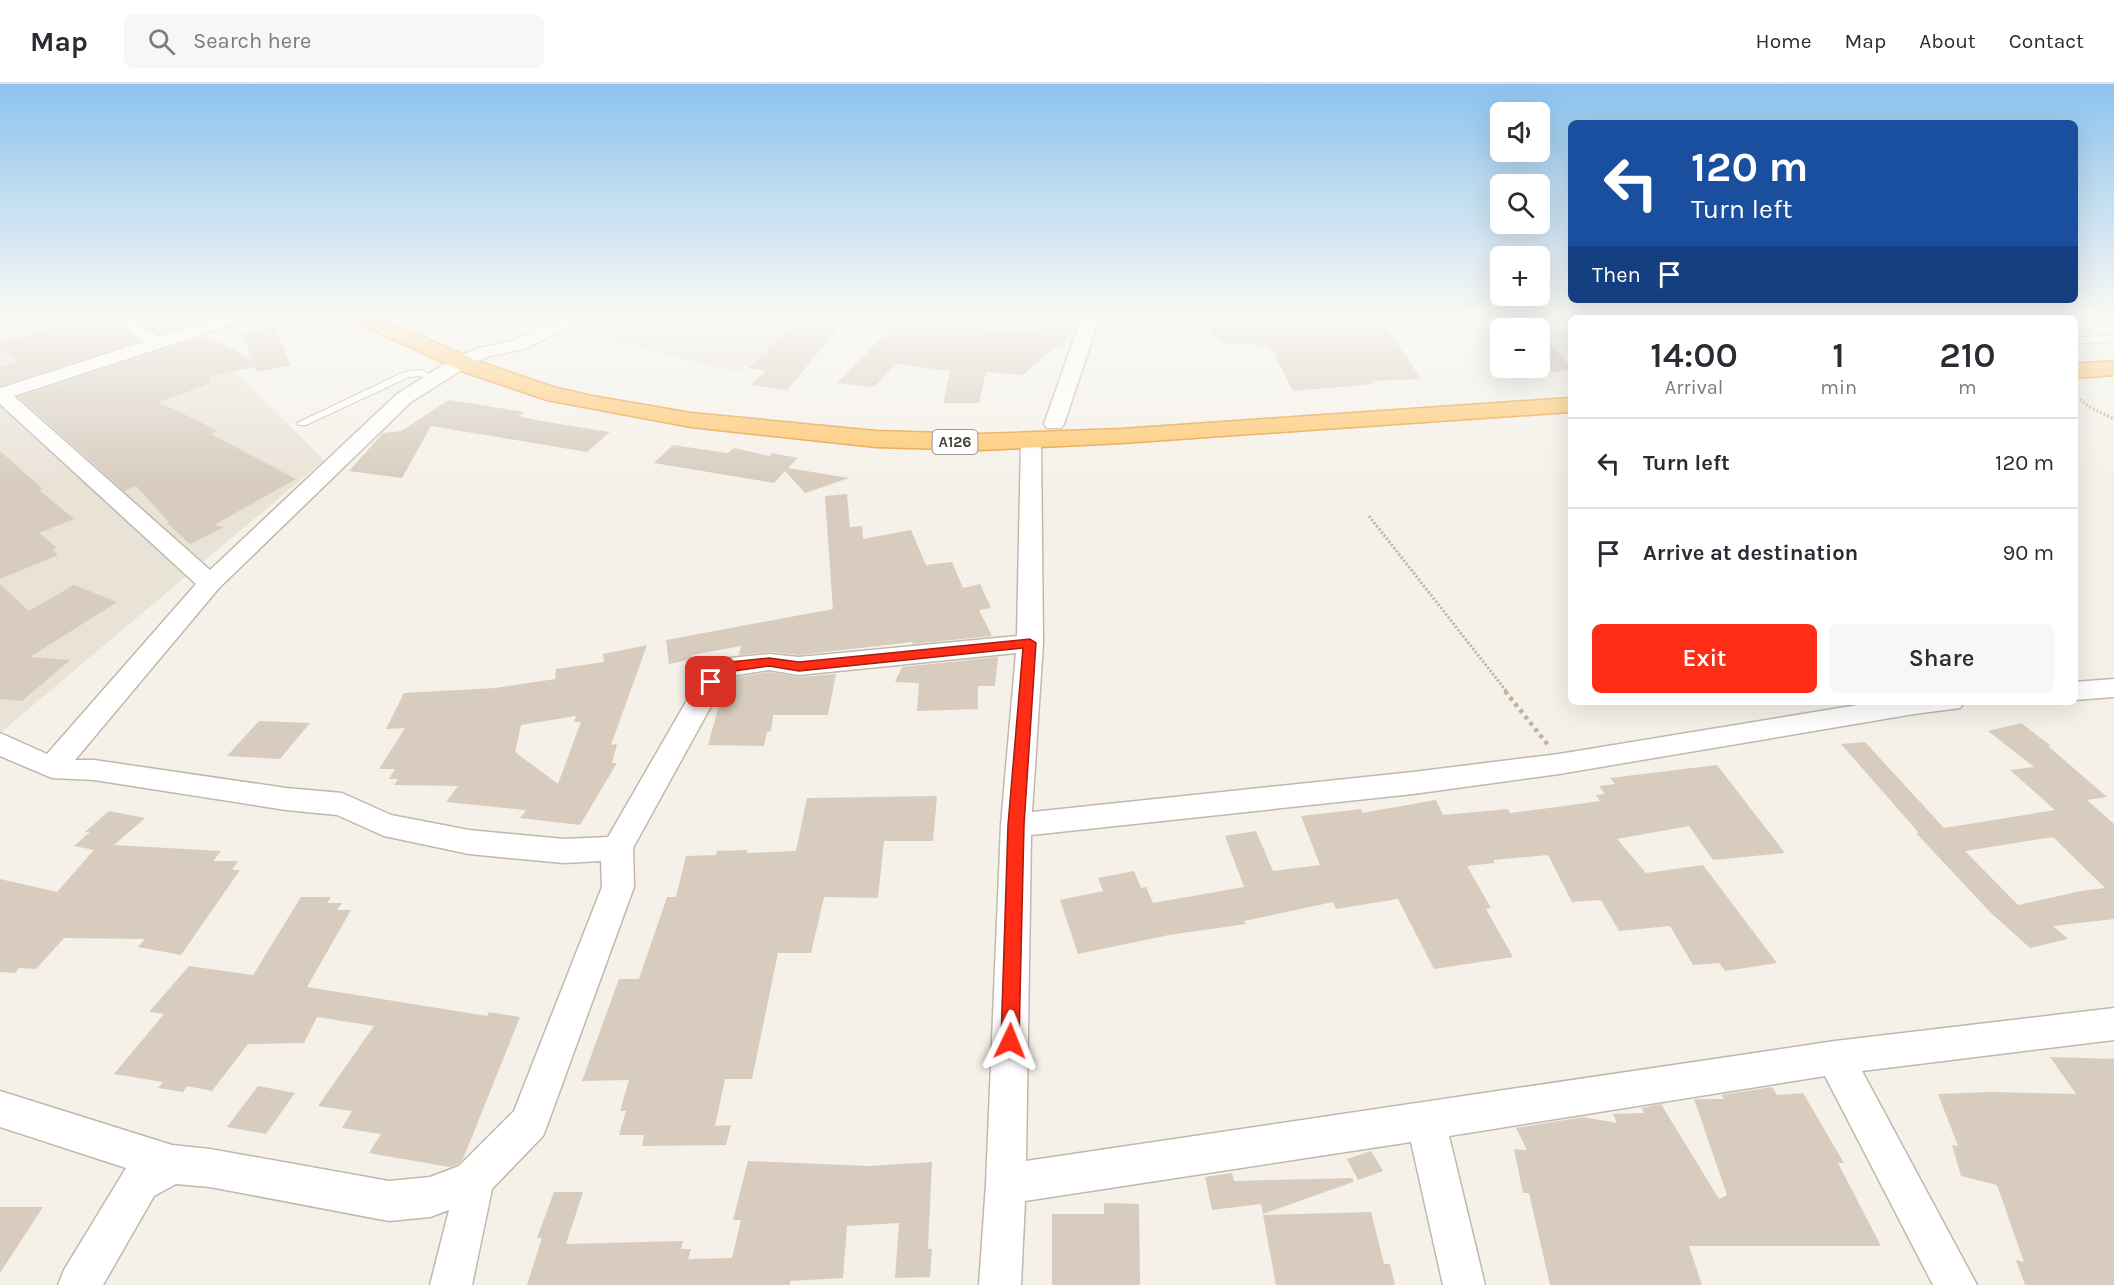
<!DOCTYPE html>
<html lang="en">
<head>
<meta charset="utf-8">
<style>
	:root { --surface:#fff; --page:#f7f7f7; --text:#2b2b33; --muted:#7c7c81; --line:#e1e1e2; --accent:#ff2c16 }
	body { margin:0; font-family:Karla,sans-serif; background:var(--page); color:var(--text); height:100vh; display:flex; flex-direction:column; font-size:22px; white-space:nowrap }
	* { box-sizing:border-box; margin:0 }
	p { font-size:20px; color:var(--muted) }
	.icon { flex:none; width:33px; height:33px; fill:none; stroke:currentColor; stroke-width:2; stroke-linecap:round; stroke-linejoin:round }
	.map { position:relative; flex:1; overflow:hidden }
	.panel { position:absolute; left:1568px; top:231px; width:510px; height:390px; display:flex; flex-direction:column; background:var(--surface); border-radius:9px; box-shadow:0 6px 24px #0002 }
	.panel>* { flex:none }
	.hud { position:absolute; left:1568px; top:36px; width:510px; height:183px; border-radius:9px; box-shadow:0 6px 24px #0002; background:#1a4fa0; color:#fff; overflow:hidden }
	.tools { position:absolute; left:1490px; top:18px; display:grid; gap:12px }
	.tools a { display:grid; place-items:center; width:60px; height:60px; border-radius:9px; background:var(--surface); box-shadow:0 6px 24px #0002; font-size:30px }
	.pin { position:absolute; display:grid; place-items:center; width:51px; height:51px; color:#fff; margin:-26px; border-radius:12px; box-shadow:0 3px 9px #0006 }
	.me { position:absolute; width:66px; margin:-33px; rotate:2deg; stroke-linejoin:round; filter:drop-shadow(0 0 4px #0008) }
	.turn { display:flex; align-items:center; gap:21px; height:126px; padding:0 24px; font-size:27px }
	.turn .icon { width:78px; height:78px; stroke-width:2.5 }
	.turn b { display:block; font-size:42px; line-height:51px }
	.then { display:flex; align-items:center; height:57px; padding:0 24px; background:#0003; gap:12px; font-size:22px }
	.eta { display:flex; justify-content:space-evenly; align-items:center; height:102px; text-align:center }
	.eta b { font-size:36px; font-weight:600; line-height:42px }
	.button { display:flex; gap:12px; margin-top:auto; padding:12px 24px }
	.button a { flex:1; height:69px; border-radius:9px; background:var(--accent); color:#fff; font-size:24px; font-weight:600; line-height:69px; text-align:center }
	.button a+a { background:var(--page); color:var(--text) }
	ul { padding:0; list-style:none }
	li { display:flex; align-items:center; gap:18px; height:90px; padding:0 24px; border-top:2px solid var(--line) }
	li div { flex:1 }
	li b { display:block; font-size:22px }
	li em { font-style:normal }
	header { display:flex; align-items:center; gap:36px; box-sizing:border-box; height:84px; padding:0 30px; background:var(--surface); border-bottom:2px solid var(--line) }
	header strong { font-size:28px }
	nav { display:flex; gap:33px; margin-inline-start:auto; font-size:21px }
	.search { width:420px; height:54px; background:var(--page); display:flex; align-items:center; gap:15px; box-sizing:border-box; padding:0 21px; border-radius:9px; color:var(--muted); font-size:22px }
	.map>svg:first-child { display:block }
	.residential { fill:#e9e2d7 }
	.building { fill:#d7ccbe; fill-rule:evenodd }
	.lines { fill:none; stroke-linecap:round; stroke-linejoin:round }
	.lane-casing { stroke:#c1b8ab; stroke-width:2 }
	.street-casing { stroke:#c1b8ab; stroke-width:3 }
	.highway-casing { stroke:#e59933; stroke-width:3 }
	.path-far1 { stroke:#c4b39b; stroke-width:3; stroke-dasharray:2 2; stroke-linecap:butt }
	.path { stroke:#c4b39b; stroke-width:4.5; stroke-dasharray:4 4; stroke-linecap:butt }
	.lane { fill:#fff; fill-rule:evenodd }
	.street { fill:#fff; fill-rule:evenodd }
	.highway { fill:#ffc56a; fill-rule:evenodd }
	.route { fill:#ff2c16; stroke:#a61d0e; stroke-width:1.5 }
	.labels { text-anchor:middle; dominant-baseline:central; stroke-width:4.5; stroke-linejoin:round; paint-order:stroke }
	.shield { fill:#fff; stroke:#807a73; stroke-width:1.5 }
	.shield-label { font-size:15px; font-weight:bold; fill:#494137 }
</style>
</head>
<body>
<header>
<strong>Map</strong>
<div class="search"><svg class="icon" aria-label="search" viewBox="0 0 24 24"><circle cx="10" cy="10" r="6"/><path d="M15 15l6 6"/></svg>Search here</div>
<nav><a>Home</a><a>Map</a><a>About</a><a>Contact</a></nav>
</header>
<div class="map">
<svg width="2114" height="1201" viewBox="0 0 2114 1201">
	<rect width="100%" height="100%" fill="#f5f1e9"/>
	<!-- residential -->
	<g class="residential">
		<polygon points="80,232 178,232 324,376 0,649 0,240 14,249"/>
		<polygon points="517,232 850,232 735,288"/>
		<polygon points="1115,232 1587,232 1590,234 1308,245 1274,267 1170,237"/>
	</g>
	<!-- building -->
	<g class="building">
		<polygon points="91,232 108,232 138,257 0,302 0,283 18,277 0,264 0,260"/>
		<polygon points="133,232 164,232 185,242 159,251"/>
		<polygon points="903,232 954,232 946,242 1039,249 1050,232 1080,232 1075,245 1067,252 1062,264 1055,263 1023,291 986,288 979,319 943,319 950,287 896,280 874,303 837,299"/>
		<polygon points="1206,232 1229,232 1230,234 1379,232 1421,295 1372,297 1373,300 1293,307 1268,258 1223,260 1221,255 1216,255"/>
		<polygon points="800,235 841,241 787,306 750,301 766,287 748,284"/>
		<polygon points="275,243 291,281 257,288 255,283 209,292 211,299 159,318 218,347 211,350 296,395 214,441 224,443 190,460 167,439 169,438 136,402 124,407 19,313 205,252 252,275 243,250"/>
		<polygon points="1539,248 1570,281 1570,287 1539,288"/>
		<polygon points="449,316 524,328 519,332 541,337 610,348 587,368 431,342 402,394 349,387 383,349 401,347"/>
		<polygon points="673,361 727,369 734,364 769,372 772,369 798,374 788,384 849,394 805,409 785,387 774,399 654,379"/>
		<polygon points="0,367 43,405 39,406 74,435 39,449 57,464 52,466 58,471 0,495"/>
		<polygon points="847,410 850,443 862,442 863,455 911,446 926,481 952,478 963,504 980,500 991,524 979,526 992,552 912,560 913,558 799,571 769,568 739,571 741,562 692,571 692,575 669,580 666,556 833,525 825,412"/>
		<polygon points="0,500 29,527 74,501 117,518 30,573 70,576 22,617 0,615"/>
		<path d="M647,561L611,661L617,660L612,679H617L580,741L520,734L526,726L446,718L458,702L394,701L398,695H389L395,685H379L405,644L386,645L404,609L495,604L555,595L556,585L604,578L603,570ZM576,632L574,638H581L558,700L515,668L521,641Z"/>
		<polygon points="998,573 995,602 978,602 978,625 917,627 919,599 895,598 902,583"/>
		<polygon points="769,588 799,593 836,590 828,631 773,631 771,647 767,648 764,662 708,661 723,607 732,606 734,597 738,593"/>
		<polygon points="259,637 310,639 280,675 227,672"/>
		<path d="M2021,639L2051,662H2048L2107,713L2087,716L2114,740V835L2053,842L2068,855L2030,864L1990,828L1916,749H1919L1841,660L1865,658L1944,744L2055,726L2010,686L2034,683L1988,647ZM2053,753L2105,804L2081,807L2018,821L1965,767Z"/>
		<polygon points="1717,681 1785,769 1713,776 1689,742 1617,755 1646,789 1703,781 1777,879 1725,887 1719,879 1693,881 1670,842 1619,847 1601,816 1572,818 1548,771 1493,776 1495,779 1467,782 1491,824 1486,825 1513,873 1434,885 1398,815 1336,825 1333,818 1244,837 1246,840 1169,851 1078,870 1060,816 1103,807 1098,794 1134,787 1141,804 1146,803 1153,819 1244,803 1225,752 1256,747 1273,787 1320,781 1301,732 1361,725 1362,729 1436,716 1443,731 1508,725 1510,729 1564,722 1600,717 1596,711 1605,710 1599,702 1615,700 1610,694"/>
		<polygon points="937,712 933,757 884,757 878,814 824,813 811,869 778,869 752,995 725,995 715,1042 731,1041 726,1061 642,1062 644,1051 619,1051 626,1027 620,1027 629,996 582,997 619,895 639,895 667,813 676,813 686,772 716,771 717,767 747,766 747,769 796,767 807,714"/>
		<polygon points="109,727 145,734 114,761 221,767 213,777 238,777 232,786 240,786 181,871 138,863 145,855 64,854 36,885 19,884 15,889 0,888 0,795 57,808 94,766 74,762 90,748 85,748"/>
		<polygon points="301,813 331,813 327,819 342,819 337,826 351,826 307,903 487,932 489,928 520,933 463,1075 458,1080 449,1083 369,1069 381,1050 342,1044 352,1027 318,1022 374,942 317,933 304,959 248,960 212,1007 187,1002 183,1008 158,1004 163,998 114,990 164,930 149,928 189,882 253,891"/>
		<polygon points="2050,973 2114,975 2114,1201 2025,1201 2016,1176 2024,1178 1997,1101 1961,1092 1952,1061 1958,1062 1938,1010 1989,1008 2076,1010"/>
		<polygon points="258,1002 295,1009 266,1050 227,1043"/>
		<polygon points="1772,1003 1777,1011 1803,1009 1844,1079 1838,1079 1881,1162 1689,1162 1702,1201 1550,1201 1529,1109 1523,1109 1514,1065 1527,1066 1516,1044 1583,1033 1617,1039 1613,1030 1644,1029 1641,1024 1661,1020 1719,1115 1727,1111 1694,1015 1724,1015 1721,1011"/>
		<polygon points="1371,1067 1383,1087 1358,1096 1347,1075"/>
		<polygon points="748,1077 869,1082 932,1078 928,1165 932,1165 930,1193 895,1194 899,1139 847,1142 843,1194 790,1197 790,1201 527,1201 542,1154 537,1154 554,1108 583,1108 566,1160 683,1157 681,1165 691,1165 688,1175 732,1174 741,1136 733,1136"/>
		<polygon points="1232,1089 1234,1097 1353,1094 1353,1098 1263,1130 1261,1120 1212,1126 1205,1093"/>
		<polygon points="1104,1119 1139,1120 1140,1201 1052,1201 1052,1130 1104,1130"/>
		<polygon points="0,1123 43,1123 0,1189"/>
		<polygon points="1371,1128 1384,1180 1390,1180 1395,1201 1276,1201 1263,1131"/>
	</g>
	<g class="lines">
		<!-- lane casing -->
		<g class="lane-casing">
			<g id="lane">
				<polygon points="1908,232 1918,232 1920,234 1909,234"/>
				<polygon points="2114,232 2114,237 2074,240 2074,234"/>
				<polygon points="2114,251 2114,257 2074,260 2074,254"/>
				<polygon points="422,286 438,295 433,298 420,292 409,293 306,341 298,341 297,339 404,288"/>
			</g>
		</g>
		<!-- street casing -->
		<g class="street-casing">
			<g id="street">
				<polygon points="110,232 129,232 159,253 224,232 250,232 247,236 14,312 210,486 397,310 454,274 479,264 513,257 567,232 590,232 587,236 524,265 490,272 468,282 411,318 219,504 75,676 94,676 286,704 342,709 391,731 469,746 564,755 608,753 701,592 721,577 730,574 769,570 799,573 1017,552 1021,356 1024,352 1031,350 1038,352 1041,356 1043,559 1032,728 1413,688 1559,670 1876,618 1964,618 1960,624 1914,630 1559,690 1413,710 1031,751 1026,1077 1835,957 2114,924 2114,956 1862,987 1977,1201 1933,1201 1825,992 1449,1052 1485,1201 1443,1201 1411,1058 1025,1117 1021,1201 979,1201 986,1100 1001,741 1016,569 799,591 769,586 737,591 721,604 633,764 634,803 548,1039 543,1052 492,1105 472,1201 430,1201 449,1126 430,1133 389,1137 210,1103 176,1100 154,1112 103,1201 58,1201 64,1186 126,1084 0,1043 0,1007 172,1061 210,1065 389,1097 430,1093 459,1082 514,1027 602,803 601,777 564,779 469,770 384,752 337,731 286,726 94,696 52,694 0,672 0,649 47,670 196,500 0,320 0,304 143,258"/>
				<polygon points="1082,232 1100,232 1064,340 1061,344 1047,344 1044,340"/>
				<polygon points="1595,232 1614,232 1616,234 1597,234"/>
				<polygon points="2114,595 2114,613 2074,616 2074,598"/>
			</g>
		</g>
		<!-- highway casing -->
		<g class="highway-casing">
			<g id="highway">
				<polygon points="347,232 375,232 480,278 553,303 592,312 691,329 876,347 980,350 1122,345 1570,314 1570,328 1122,359 980,366 876,363 691,343 547,316 464,288 351,236"/>
				<polygon points="2114,277 2114,291 2074,294 2074,280"/>
			</g>
		</g>
		<!-- path-far1 -->
		<g class="path-far1">
			<polyline points="2074,310 2089,323 2114,335"/>
			<polyline points="1369,432 1507,608"/>
		</g>
		<!-- path -->
		<polyline class="path" points="1505,607 1548,661"/>
		<!-- lane -->
		<use href="#lane" class="lane"/>
		<!-- street -->
		<use href="#street" class="street"/>
		<!-- highway -->
		<use href="#highway" class="highway"/>
	</g>
	<!-- sky -->
	<linearGradient id="sky" x2="0" y2="1"><stop stop-color="#8cc2ed"/><stop offset="0.58" stop-color="#faf9f5"/><stop offset="1" stop-color="#faf9f5" stop-opacity="0"/></linearGradient>
	<rect width="2114" height="400" fill="url(#sky)"/>
	<!-- route -->
	<polygon class="route" points="1030,555 1036,559 1024,741 1019,957 1016,962 1010,965 1003,962 1001,957 1008,741 1023,564 799,587 769,582 734,587 711,602 704,598 725,580 730,578 769,574 799,578"/>
	<g class="labels">
		<!-- shield labels -->
		<rect class="shield" x="932.5" y="346" width="45" height="24" rx="4.5"/>
		<g class="shield-label">
			<text x="955" y="358">A126</text>
		</g>
	</g>
</svg>
<div class="tools">
<a><svg class="icon" aria-label="sound" viewBox="0 0 24 24"><path d="M4 9h4l5-4v14l-5-4H4zM17 9q2 3 0 6"/></svg></a>
<a><svg class="icon" aria-label="search" viewBox="0 0 24 24"><circle cx="10" cy="10" r="6"/><path d="M15 15l6 6"/></svg></a>
<a>+</a>
<a>−</a>
</div>
<div class="pin" style="left:711px;top:598px;background:#d93025"><svg class="icon" aria-label="arrive" viewBox="0 0 24 24"><path d="M6 21V4h12l-3 4 3 4H6"/></svg></div>
<svg class="me" style="left:1010px;top:957px" viewBox="-20 -20 40 40"><path d="M0-17L14 15 0 8-14 15z" fill="#ff2c16" stroke="#fff" stroke-width="4"/></svg>
<div class="hud">
<div class="turn"><svg class="icon" aria-label="left" viewBox="0 0 24 24"><path d="M17 20v-9H6M10 6l-5 5 5 5"/></svg><div><b>120 m</b>Turn left</div></div>
<div class="then">Then<svg class="icon" aria-label="arrive" viewBox="0 0 24 24"><path d="M6 21V4h12l-3 4 3 4H6"/></svg></div>
</div>
<section class="panel">
<div class="eta">
<div><b>14:00</b><p>Arrival</p></div>
<div><b>1</b><p>min</p></div>
<div><b>210</b><p>m</p></div>
</div>
<ul>
<li><svg class="icon" aria-label="left" viewBox="0 0 24 24"><path d="M17 20v-9H6M10 6l-5 5 5 5"/></svg><div><b>Turn left</b></div><em>120 m</em></li>
<li><svg class="icon" aria-label="arrive" viewBox="0 0 24 24"><path d="M6 21V4h12l-3 4 3 4H6"/></svg><div><b>Arrive at destination</b></div><em>90 m</em></li>
</ul>
<div class="button"><a>Exit</a><a>Share</a></div>
</section>
</div>
</body>
</html>
